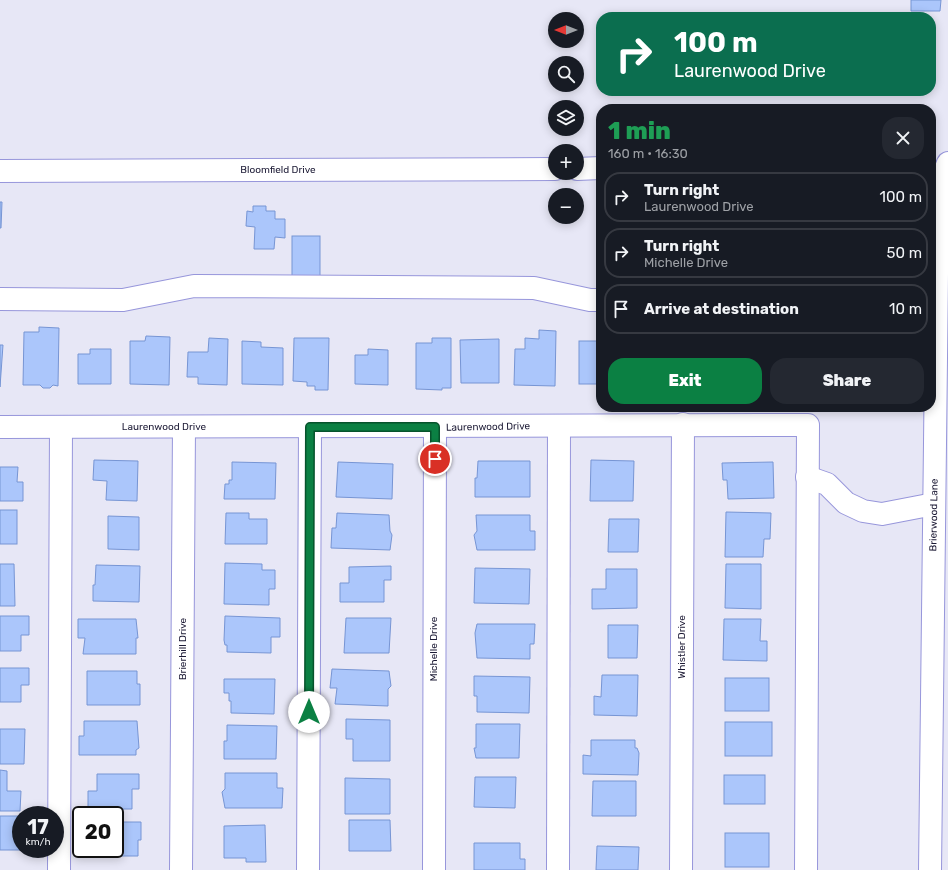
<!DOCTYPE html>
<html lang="en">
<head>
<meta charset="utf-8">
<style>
	:root { --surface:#171b24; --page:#242831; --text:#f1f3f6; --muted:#9ea1a6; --line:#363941; --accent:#0b8043 }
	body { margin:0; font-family:Rubik,sans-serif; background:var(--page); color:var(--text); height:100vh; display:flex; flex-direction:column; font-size:15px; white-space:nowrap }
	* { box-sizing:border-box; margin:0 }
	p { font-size:13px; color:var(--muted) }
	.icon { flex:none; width:22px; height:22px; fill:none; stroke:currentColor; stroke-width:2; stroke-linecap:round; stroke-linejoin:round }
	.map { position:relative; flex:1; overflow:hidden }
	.details { position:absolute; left:596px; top:104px; width:340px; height:308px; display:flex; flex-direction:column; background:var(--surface); border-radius:16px; box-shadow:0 2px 10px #0003 }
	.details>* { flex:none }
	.banner { position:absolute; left:596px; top:12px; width:340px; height:84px; border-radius:16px; box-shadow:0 2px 10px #0003; background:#0b6e4f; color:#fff; overflow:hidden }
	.needle { width:26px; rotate:270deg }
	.tools { position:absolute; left:548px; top:12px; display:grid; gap:8px }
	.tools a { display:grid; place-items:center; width:36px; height:36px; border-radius:50%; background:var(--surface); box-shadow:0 2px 10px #0003; font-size:20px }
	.speed { position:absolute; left:12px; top:806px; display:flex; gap:8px; font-size:20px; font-weight:700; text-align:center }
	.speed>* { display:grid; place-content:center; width:52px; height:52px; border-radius:50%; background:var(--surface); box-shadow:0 2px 10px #0003; line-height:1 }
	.speed small { font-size:10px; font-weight:400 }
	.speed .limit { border:2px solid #111; border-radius:6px; background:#fff; color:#111 }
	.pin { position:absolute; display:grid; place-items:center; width:34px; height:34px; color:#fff; margin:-17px; border:2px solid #fff; border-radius:50%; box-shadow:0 1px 4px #0007 }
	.me { position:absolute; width:44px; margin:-22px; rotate:0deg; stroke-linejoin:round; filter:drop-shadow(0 0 3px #0008) }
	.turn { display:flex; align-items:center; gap:14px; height:84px; padding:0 12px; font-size:18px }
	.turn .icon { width:52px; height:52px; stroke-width:2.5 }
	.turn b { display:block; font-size:28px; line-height:34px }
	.round { display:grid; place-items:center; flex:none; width:42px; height:42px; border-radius:16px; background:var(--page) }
	.overview { display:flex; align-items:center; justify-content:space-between; height:68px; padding:0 12px }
	h1 { font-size:24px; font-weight:800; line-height:30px; color:#1e9e55 }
	.cta { display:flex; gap:8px; margin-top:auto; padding:8px 12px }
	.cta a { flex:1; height:46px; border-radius:16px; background:var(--accent); color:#fff; font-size:16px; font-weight:800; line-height:46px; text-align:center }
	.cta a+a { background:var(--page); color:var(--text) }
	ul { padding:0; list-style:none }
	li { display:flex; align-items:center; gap:12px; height:50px; margin:0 8px 6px; padding:0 4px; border:2px solid var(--line); border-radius:16px }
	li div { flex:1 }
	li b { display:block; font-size:15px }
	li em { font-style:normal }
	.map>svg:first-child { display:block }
	.building { fill:#abc6fb; stroke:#7795d4 }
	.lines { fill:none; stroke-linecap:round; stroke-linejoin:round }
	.minor-casing { stroke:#9796db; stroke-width:24 }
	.minor { stroke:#fff; stroke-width:22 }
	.route-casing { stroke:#07532c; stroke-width:10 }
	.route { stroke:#0b8043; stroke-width:7 }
	.labels { text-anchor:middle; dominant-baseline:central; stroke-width:3; stroke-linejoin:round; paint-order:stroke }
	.street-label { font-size:10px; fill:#1b1934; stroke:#fff }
</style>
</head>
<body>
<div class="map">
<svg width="948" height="870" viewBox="0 0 948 870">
	<rect width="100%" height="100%" fill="#e7e7f6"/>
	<!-- building -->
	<g class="building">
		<polygon points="911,0 941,0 940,11 911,11"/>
		<polygon points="0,202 2,202 1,228 0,228"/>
		<polygon points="253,206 266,206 266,211 275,211 275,219 285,219 285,238 275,237 274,249 254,249 255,227 246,226 247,211 253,212"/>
		<rect x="292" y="236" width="28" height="40"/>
		<polygon points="39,327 59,328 58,386 53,385 50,388 43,388 40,385 23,385 24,332 39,332"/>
		<polygon points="539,330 556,331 555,386 514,385 515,349 525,349 525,338 539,339"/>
		<polygon points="146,336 170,337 169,385 130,384 130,341 145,341"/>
		<polygon points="209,338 228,339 227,385 198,384 198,377 187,377 188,352 208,352"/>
		<polygon points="294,338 329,338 328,390 315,390 315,386 307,386 307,382 293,381"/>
		<polygon points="432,338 451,338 451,388 442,388 442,390 416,389 416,343 432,343"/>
		<polygon points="499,339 499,383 461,383 460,340"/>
		<polygon points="242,341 261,342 261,347 283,348 283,385 242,384"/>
		<rect x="579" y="341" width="22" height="43"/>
		<polygon points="0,345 3,345 0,387"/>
		<polygon points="90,349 111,349 111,384 78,384 78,354 90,354"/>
		<polygon points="368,349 388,350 388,385 355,384 355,355 368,355"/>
		<polygon points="94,460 138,461 137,501 106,500 107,481 93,480"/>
		<polygon points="591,460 634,461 633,501 590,501"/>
		<polygon points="478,461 530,461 530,497 475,497 475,478 477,478"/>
		<polygon points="232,462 276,463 275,499 224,499 225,484 229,484 229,480 232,480"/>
		<polygon points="338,462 393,464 392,499 336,497"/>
		<polygon points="773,462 774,498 728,499 727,480 723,480 722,463"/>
		<polygon points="0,467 18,467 17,482 23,482 23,501 0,501"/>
		<rect x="0" y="510" width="17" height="34"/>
		<polygon points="726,512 771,513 770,539 764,539 763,557 725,557"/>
		<polygon points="226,513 249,513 249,519 267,519 267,544 225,544"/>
		<polygon points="337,513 389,515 390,531 392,535 390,550 331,548 332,528 336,528"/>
		<polygon points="476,515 530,515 530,531 535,531 535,550 477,550 474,535 477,531"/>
		<polygon points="108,516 139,517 139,550 108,549"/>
		<polygon points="609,519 639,519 638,552 608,552"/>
		<polygon points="225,563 262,564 262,570 275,570 275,589 269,589 269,605 224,604"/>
		<polygon points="0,564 14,564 15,606 0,606"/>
		<polygon points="726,564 761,564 761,609 725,608"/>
		<polygon points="96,565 140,566 139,602 93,601 93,585 95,585"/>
		<polygon points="391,566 391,580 384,580 384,602 340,602 340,583 349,583 349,567"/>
		<polygon points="475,568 530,569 529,604 474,603"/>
		<polygon points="606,569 637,569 637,608 592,609 592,589 606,589"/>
		<polygon points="0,616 29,616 29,635 21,635 21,651 0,651"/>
		<polygon points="225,616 280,618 280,637 271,637 271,653 227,652 227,645 225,645 224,640"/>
		<polygon points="346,618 391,618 389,653 344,653"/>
		<polygon points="78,619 136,619 138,638 136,638 136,654 83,654 85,638 78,638"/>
		<polygon points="724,619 761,619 760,641 767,641 767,661 723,660"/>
		<polygon points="477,624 535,624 534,644 530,644 530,659 477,658 475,633"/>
		<polygon points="608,625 638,625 637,658 608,658"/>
		<polygon points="0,668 29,668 29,685 21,685 21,702 0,702"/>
		<polygon points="332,669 389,671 391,686 388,689 388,706 335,704 337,688 330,688"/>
		<polygon points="87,671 137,671 137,684 140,684 140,705 87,705"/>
		<polygon points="602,675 638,675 637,716 594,715 594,696 601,697"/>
		<polygon points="474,676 530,677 529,713 477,712 477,696 474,696"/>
		<rect x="725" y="678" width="44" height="33"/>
		<polygon points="224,679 275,679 274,714 231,713 231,701 229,701 229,693 224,693"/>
		<polygon points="346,719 390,720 390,761 353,761 353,739 346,739"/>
		<polygon points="84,721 137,721 139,748 136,750 136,755 79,755 79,736 84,736"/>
		<rect x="725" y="722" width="47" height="34"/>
		<polygon points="476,724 520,724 519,758 476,758 474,748 476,748"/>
		<polygon points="227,725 277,726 276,759 224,759 224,741 227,741"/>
		<polygon points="0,729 25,729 24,764 0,764"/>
		<polygon points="591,740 635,740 635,748 637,748 639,753 638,775 583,774 583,755 591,756"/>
		<polygon points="0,770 7,771 7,791 21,791 20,811 0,811"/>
		<polygon points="225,773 277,773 277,788 283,788 282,808 225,808 222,792 225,789"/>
		<polygon points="97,774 139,774 139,789 132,789 132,809 88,809 88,791 97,791"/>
		<rect x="724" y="775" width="41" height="29"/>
		<polygon points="475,777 516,777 515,808 474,807"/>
		<polygon points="345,778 390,779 390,814 345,814"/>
		<polygon points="593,781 636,781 636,816 592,816"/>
		<polygon points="0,816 21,816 21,849 28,850 0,850"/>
		<polygon points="349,820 390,820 391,851 349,851"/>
		<polygon points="115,822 141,822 141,840 138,840 138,856 88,856 88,849 115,849"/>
		<polygon points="265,825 266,862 246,862 246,858 224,858 224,826"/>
		<rect x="725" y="833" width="44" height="34"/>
		<polygon points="474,843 520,843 520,859 525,859 525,870 474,870"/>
		<polygon points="597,846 639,847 638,870 596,870"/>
	</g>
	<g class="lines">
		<!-- minor casing -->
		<g class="minor-casing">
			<g id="minor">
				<polyline points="577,169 601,168"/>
				<polyline points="0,171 555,169"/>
				<polyline points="0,299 123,300 194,286 534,288 590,300 601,300"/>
				<polyline points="0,427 808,425 806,870"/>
				<polyline points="807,477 827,484 846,503 863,511 882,514 934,504"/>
				<polyline points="59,870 61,427"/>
				<polyline points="181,870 184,427"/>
				<polyline points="308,870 310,427"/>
				<polyline points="434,870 435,427"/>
				<polyline points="558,870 559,426"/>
				<polyline points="681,870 683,424"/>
				<polyline points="930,870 938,188 948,163"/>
			</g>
		</g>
		<!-- minor -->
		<use href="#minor" class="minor"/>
	</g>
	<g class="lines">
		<!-- route casing -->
		<g class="route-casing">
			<polyline id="route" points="309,712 310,427 435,427 435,459"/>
		</g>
		<!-- route -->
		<use href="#route" class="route"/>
	</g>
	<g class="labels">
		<!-- street labels -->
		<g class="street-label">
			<text x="278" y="170">Bloomfield Drive</text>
			<text x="164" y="427">Laurenwood Drive</text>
			<text transform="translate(488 427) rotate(-1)">Laurenwood Drive</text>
			<text transform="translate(934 515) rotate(-89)">Brierwood Lane</text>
			<text transform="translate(682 647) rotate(-90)">Whistler Drive</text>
			<text transform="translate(183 649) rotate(-90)">Brierhill Drive</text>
			<text transform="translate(434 649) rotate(-90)">Michelle Drive</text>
		</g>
	</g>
</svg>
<div class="tools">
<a><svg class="needle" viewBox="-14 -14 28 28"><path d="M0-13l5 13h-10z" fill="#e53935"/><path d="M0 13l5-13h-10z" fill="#9ea1a6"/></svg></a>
<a><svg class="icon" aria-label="search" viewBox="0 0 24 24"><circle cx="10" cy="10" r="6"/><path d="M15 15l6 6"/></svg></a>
<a><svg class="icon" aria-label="layers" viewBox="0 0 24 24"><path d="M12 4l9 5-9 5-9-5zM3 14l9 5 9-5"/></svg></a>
<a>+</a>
<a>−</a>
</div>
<div class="speed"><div>17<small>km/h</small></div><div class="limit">20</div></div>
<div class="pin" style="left:435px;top:459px;background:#d93025"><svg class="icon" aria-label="arrive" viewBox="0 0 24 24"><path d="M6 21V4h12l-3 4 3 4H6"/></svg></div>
<svg class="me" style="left:309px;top:712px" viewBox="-20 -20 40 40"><circle r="19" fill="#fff"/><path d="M0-13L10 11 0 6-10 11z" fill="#0b8043"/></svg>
<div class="banner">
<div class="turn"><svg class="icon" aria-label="right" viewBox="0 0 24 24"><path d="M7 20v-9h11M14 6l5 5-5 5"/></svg><div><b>100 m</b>Laurenwood Drive</div></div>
</div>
<section class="details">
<div class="overview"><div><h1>1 min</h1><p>160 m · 16:30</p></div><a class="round"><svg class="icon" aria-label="close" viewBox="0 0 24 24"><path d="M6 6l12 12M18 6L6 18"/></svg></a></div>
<ul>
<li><svg class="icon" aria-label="right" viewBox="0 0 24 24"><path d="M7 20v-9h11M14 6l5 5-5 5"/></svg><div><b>Turn right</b><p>Laurenwood Drive</p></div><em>100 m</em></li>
<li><svg class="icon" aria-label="right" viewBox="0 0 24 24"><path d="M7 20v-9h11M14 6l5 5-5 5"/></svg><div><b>Turn right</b><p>Michelle Drive</p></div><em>50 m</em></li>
<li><svg class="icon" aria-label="arrive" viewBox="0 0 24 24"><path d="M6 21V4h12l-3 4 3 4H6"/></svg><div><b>Arrive at destination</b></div><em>10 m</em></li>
</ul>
<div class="cta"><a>Exit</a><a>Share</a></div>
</section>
</div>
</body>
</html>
